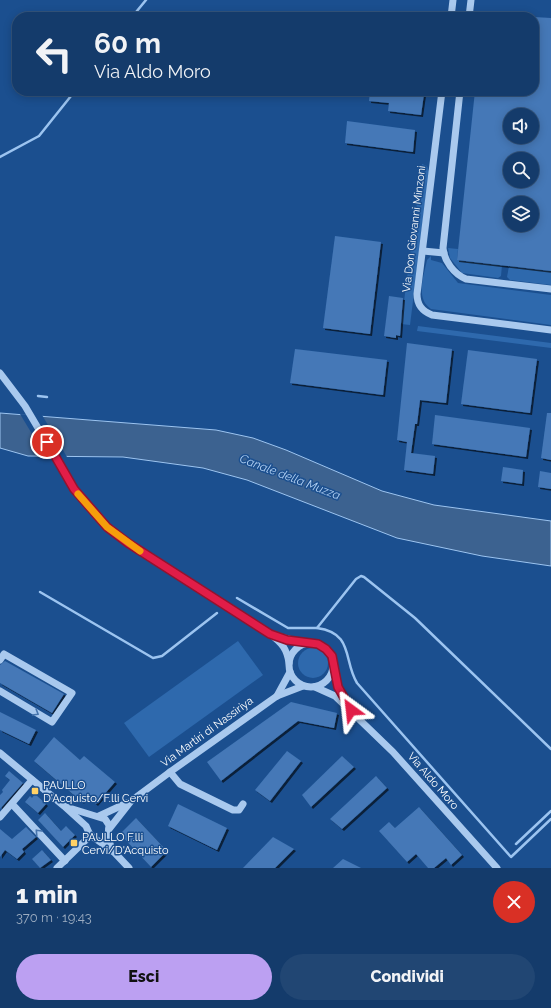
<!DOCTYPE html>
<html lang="it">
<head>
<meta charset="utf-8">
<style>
	:root { --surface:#143b6b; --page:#214673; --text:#f1f3f6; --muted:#9dadc1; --line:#33557e; --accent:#bca0f2 }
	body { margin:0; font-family:Raleway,sans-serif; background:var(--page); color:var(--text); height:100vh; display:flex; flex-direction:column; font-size:15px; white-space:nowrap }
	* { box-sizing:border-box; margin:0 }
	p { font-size:13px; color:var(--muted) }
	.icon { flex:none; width:22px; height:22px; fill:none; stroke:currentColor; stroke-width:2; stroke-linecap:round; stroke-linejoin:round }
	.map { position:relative; height:868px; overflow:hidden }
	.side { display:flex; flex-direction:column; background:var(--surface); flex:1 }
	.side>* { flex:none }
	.banner { position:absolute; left:12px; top:12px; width:527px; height:84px; border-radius:16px; box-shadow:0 2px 10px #0003,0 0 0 1px var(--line); background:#143b6b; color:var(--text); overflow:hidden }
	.tools { position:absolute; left:503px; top:108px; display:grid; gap:8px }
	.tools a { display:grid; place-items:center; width:36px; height:36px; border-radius:50%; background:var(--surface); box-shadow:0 2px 10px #0003,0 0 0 1px var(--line); font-size:20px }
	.pin { position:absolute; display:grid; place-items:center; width:34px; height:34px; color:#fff; margin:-17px; border:2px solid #fff; border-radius:50%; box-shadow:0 1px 4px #0007 }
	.me { position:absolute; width:44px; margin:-22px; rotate:330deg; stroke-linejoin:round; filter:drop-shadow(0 0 3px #0008) }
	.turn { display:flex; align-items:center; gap:14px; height:84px; padding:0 16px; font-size:18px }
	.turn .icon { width:52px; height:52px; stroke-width:2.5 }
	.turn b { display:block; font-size:28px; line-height:34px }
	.round { display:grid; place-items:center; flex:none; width:42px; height:42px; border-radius:21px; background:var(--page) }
	.overview { display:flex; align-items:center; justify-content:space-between; height:68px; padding:0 16px }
	h1 { font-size:24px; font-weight:800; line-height:30px }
	.action { display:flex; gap:8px; margin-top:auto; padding:8px 16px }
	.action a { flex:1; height:46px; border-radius:24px; background:var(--accent); color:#111; font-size:16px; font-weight:800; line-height:46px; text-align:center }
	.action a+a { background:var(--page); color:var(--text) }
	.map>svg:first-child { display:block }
	.green { fill:#2e69ad }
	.water { fill:#3c6290; stroke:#9cc4f0 }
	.pier { fill:#1b4f8f }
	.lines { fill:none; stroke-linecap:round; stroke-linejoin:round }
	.stream { stroke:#9cc4f0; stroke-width:2.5 }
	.building { fill:#4478b7; fill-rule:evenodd; filter:url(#shadow) }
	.minor { stroke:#a9c9ee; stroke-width:7 }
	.oneway { stroke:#4674ac }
	.route-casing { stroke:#92132f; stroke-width:10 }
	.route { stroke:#e11d48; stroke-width:7 }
	.slow { stroke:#f59e0b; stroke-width:7 }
	.poi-dot { fill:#ffd166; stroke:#1b4f8f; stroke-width:1.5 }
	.labels { text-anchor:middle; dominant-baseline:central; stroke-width:3; stroke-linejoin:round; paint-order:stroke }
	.street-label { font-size:11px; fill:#fff; stroke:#1b4f8f }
	.poi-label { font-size:11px; fill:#fff; stroke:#1b4f8f; text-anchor:start }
	.water-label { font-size:12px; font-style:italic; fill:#b5d3f5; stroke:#1b4f8f }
</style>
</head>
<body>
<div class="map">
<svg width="551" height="868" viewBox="0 0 551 868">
	<defs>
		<filter id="shadow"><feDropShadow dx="2" dy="2" stdDeviation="0" flood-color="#0009"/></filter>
	</defs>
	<rect width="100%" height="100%" fill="#1b4f8f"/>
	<!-- green -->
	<g class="green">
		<polygon points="422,164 427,166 429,172 410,325 401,324"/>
		<polygon points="448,248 458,249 457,260 502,265 501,276 498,278 462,273 450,258"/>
		<path d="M431,256V260L442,263L458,283L551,295V325L431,309C415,299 424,275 427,260Z"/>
		<polygon points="509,266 551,271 551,285 510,280 507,277"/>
		<polygon points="418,326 551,343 551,348 417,331"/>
		<polygon points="238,641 263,675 149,757 124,723"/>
		<circle cx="313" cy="663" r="15"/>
	</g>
	<!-- water -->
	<polygon class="water" points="0,413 216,430 253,438 286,450 382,491 434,505 551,521 551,566 482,556 397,538 247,480 203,468 123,457 28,456 0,448"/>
	<!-- pier -->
	<polygon class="pier" points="20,414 42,415 67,457 46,457"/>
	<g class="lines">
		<!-- stream -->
		<g class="stream">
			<polyline points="132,17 146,0"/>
			<polyline points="0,157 39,136 75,91"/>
			<polyline points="38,396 47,397"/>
			<polyline points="40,592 153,658 162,656 217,613"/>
			<polyline points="237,598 288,628 317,628 356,579 361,576 364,577 415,618 551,749"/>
			<path d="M317,628C354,633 343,660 357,683L511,857L551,819"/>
			<polyline points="516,844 551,811"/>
		</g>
	</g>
	<!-- building -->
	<g class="building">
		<polygon points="484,11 502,13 502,17 484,17"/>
		<path d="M534,17L551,18V271L457,260L475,91H534ZM510,115H532V137H510ZM510,159H532V181H510ZM510,203H532V225H510Z"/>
		<polygon points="370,91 397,91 424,94 421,115 388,111 389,103 369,101"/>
		<polygon points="347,121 415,130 413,152 345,143"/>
		<polygon points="335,236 381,242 370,334 323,328"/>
		<polygon points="389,296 403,298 400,336 396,335 396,338 384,336"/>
		<polygon points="407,343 452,349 446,403 420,400 417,424 415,424 411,453 435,456 433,474 404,470 407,442 397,440"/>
		<polygon points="295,349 387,360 383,395 290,383"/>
		<polygon points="468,350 537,359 530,413 461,404"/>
		<polygon points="547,413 551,413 551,460 541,458"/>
		<polygon points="435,415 530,428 526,457 432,444"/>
		<polygon points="503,467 523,470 522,484 501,481"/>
		<polygon points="540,471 551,473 551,489 538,487"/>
		<polygon points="5,661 64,694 52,713 0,683 0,665"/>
		<polygon points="291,702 337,713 334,728 298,721 221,781 207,762"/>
		<polygon points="0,712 36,730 29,744 0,730"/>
		<polygon points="54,737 80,760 84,756 115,782 96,804 87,796 82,802 34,761"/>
		<polygon points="287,751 301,761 270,801 255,790"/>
		<polygon points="342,756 354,767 311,807 302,795"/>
		<polygon points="9,771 23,783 0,809 0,795 3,792 2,790 10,780 5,776"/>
		<polygon points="376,776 387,788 342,829 330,819"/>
		<polygon points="35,794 46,804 38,813 25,802 30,796 32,798"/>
		<polygon points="178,804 227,828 217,850 168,826"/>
		<polygon points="419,807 462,855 451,865 446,858 434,868 428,868 416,854 407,862 379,831 389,822 395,828"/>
		<polygon points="45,813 61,831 66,826 75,835 63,847 38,820"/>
		<polygon points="136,818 167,851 151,867 120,834"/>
		<polygon points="26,827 36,837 22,849 24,852 17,859 5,850 0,857 0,829 12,839"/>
		<polygon points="273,837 294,849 275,868 243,868"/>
		<polygon points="42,850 51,860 40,868 32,859"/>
		<polygon points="343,859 361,868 333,868"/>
	</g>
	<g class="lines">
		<!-- minor -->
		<g class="minor">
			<polyline points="451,17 453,0"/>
			<polyline points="469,17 471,0"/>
			<path d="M442,91L417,294C417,305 422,311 432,315L551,330"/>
			<path d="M460,91L443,248C444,261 454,274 466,279L551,289"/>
			<polyline points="423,251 444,253"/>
			<path d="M0,373L25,406L74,489L107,527L149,557L270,634C282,643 287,649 289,663"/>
			<polyline points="276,636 304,643"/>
			<circle cx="311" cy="665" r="22"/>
			<polyline points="0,660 4,654 72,693 52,722 0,691"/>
			<polyline points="334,668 338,687 348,705"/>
			<polyline points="315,687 335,696 393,752 497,868"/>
			<polyline points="277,696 290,672"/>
			<polyline points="0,753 64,806 86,826 90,835 113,851 129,868"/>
			<polyline points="170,772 180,784 233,810 239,810 243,804"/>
			<polyline points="12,804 65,861"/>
			<polyline points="66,807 105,819 109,825 108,836 112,851"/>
			<polyline points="99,816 127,803"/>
			<polyline points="0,817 32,780"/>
			<polyline points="109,829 131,801 170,772 277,696 303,686"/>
			<polyline points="57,868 91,835"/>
		</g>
	</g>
	<!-- one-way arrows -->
	<defs><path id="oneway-chevron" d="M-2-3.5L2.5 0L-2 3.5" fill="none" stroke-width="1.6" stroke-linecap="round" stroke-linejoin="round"/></defs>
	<g class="oneway">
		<use href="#oneway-chevron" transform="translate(36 713) rotate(31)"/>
		<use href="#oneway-chevron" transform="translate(38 832) rotate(-133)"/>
	</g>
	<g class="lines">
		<!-- route casing -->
		<g class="route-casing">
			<polyline id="route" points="47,442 74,489 107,527 128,543 270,634 287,640 318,644 326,649 332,656 338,687 351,710"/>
		</g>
		<!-- route -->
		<use href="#route" class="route"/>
		<!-- slow -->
		<polyline class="slow" points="78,494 107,527 140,551"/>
	</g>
	<!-- markers -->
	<g class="poi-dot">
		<rect x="31" y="787" width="8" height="8" rx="2"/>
		<rect x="70" y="839" width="8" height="8" rx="2"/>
	</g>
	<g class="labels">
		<!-- street labels -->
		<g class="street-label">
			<text transform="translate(414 229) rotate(-83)">Via Don Giovanni Minzoni</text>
			<text transform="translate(207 732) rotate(-36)">Via Martiri di Nassiriya</text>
			<text transform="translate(433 781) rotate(49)">Via Aldo Moro</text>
		</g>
		<!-- poi labels -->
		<g class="poi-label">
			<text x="43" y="785">PAULLO<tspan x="43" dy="13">D'Acquisto/F.lli Cervi</tspan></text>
			<text x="82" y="837">PAULLO F.lli<tspan x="82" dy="13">Cervi/D'Acquisto</tspan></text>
		</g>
		<!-- water labels -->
		<g class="water-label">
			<text transform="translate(290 477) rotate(21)">Canale della Muzza</text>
		</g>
	</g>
</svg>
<div class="tools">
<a><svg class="icon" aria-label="sound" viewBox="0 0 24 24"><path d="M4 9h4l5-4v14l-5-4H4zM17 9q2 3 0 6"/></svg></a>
<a><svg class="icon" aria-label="search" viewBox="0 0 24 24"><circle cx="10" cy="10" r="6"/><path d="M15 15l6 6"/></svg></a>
<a><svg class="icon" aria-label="layers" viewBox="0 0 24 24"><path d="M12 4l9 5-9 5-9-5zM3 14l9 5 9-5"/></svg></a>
</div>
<div class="pin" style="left:47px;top:442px;background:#d93025"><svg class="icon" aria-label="arrive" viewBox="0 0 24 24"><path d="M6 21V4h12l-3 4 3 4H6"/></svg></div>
<svg class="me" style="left:351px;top:710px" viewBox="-20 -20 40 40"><path d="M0-17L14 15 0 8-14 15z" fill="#e11d48" stroke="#fff" stroke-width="4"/></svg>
<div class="banner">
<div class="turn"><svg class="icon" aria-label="left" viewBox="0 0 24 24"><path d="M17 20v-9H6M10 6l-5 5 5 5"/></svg><div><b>60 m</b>Via Aldo Moro</div></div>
</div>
</div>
<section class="side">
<div class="overview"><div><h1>1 min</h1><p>370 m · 19:43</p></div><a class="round" style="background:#d93025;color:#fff"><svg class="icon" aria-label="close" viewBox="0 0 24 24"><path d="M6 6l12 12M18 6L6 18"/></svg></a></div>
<div class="action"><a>Esci</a><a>Condividi</a></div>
</section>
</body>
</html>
